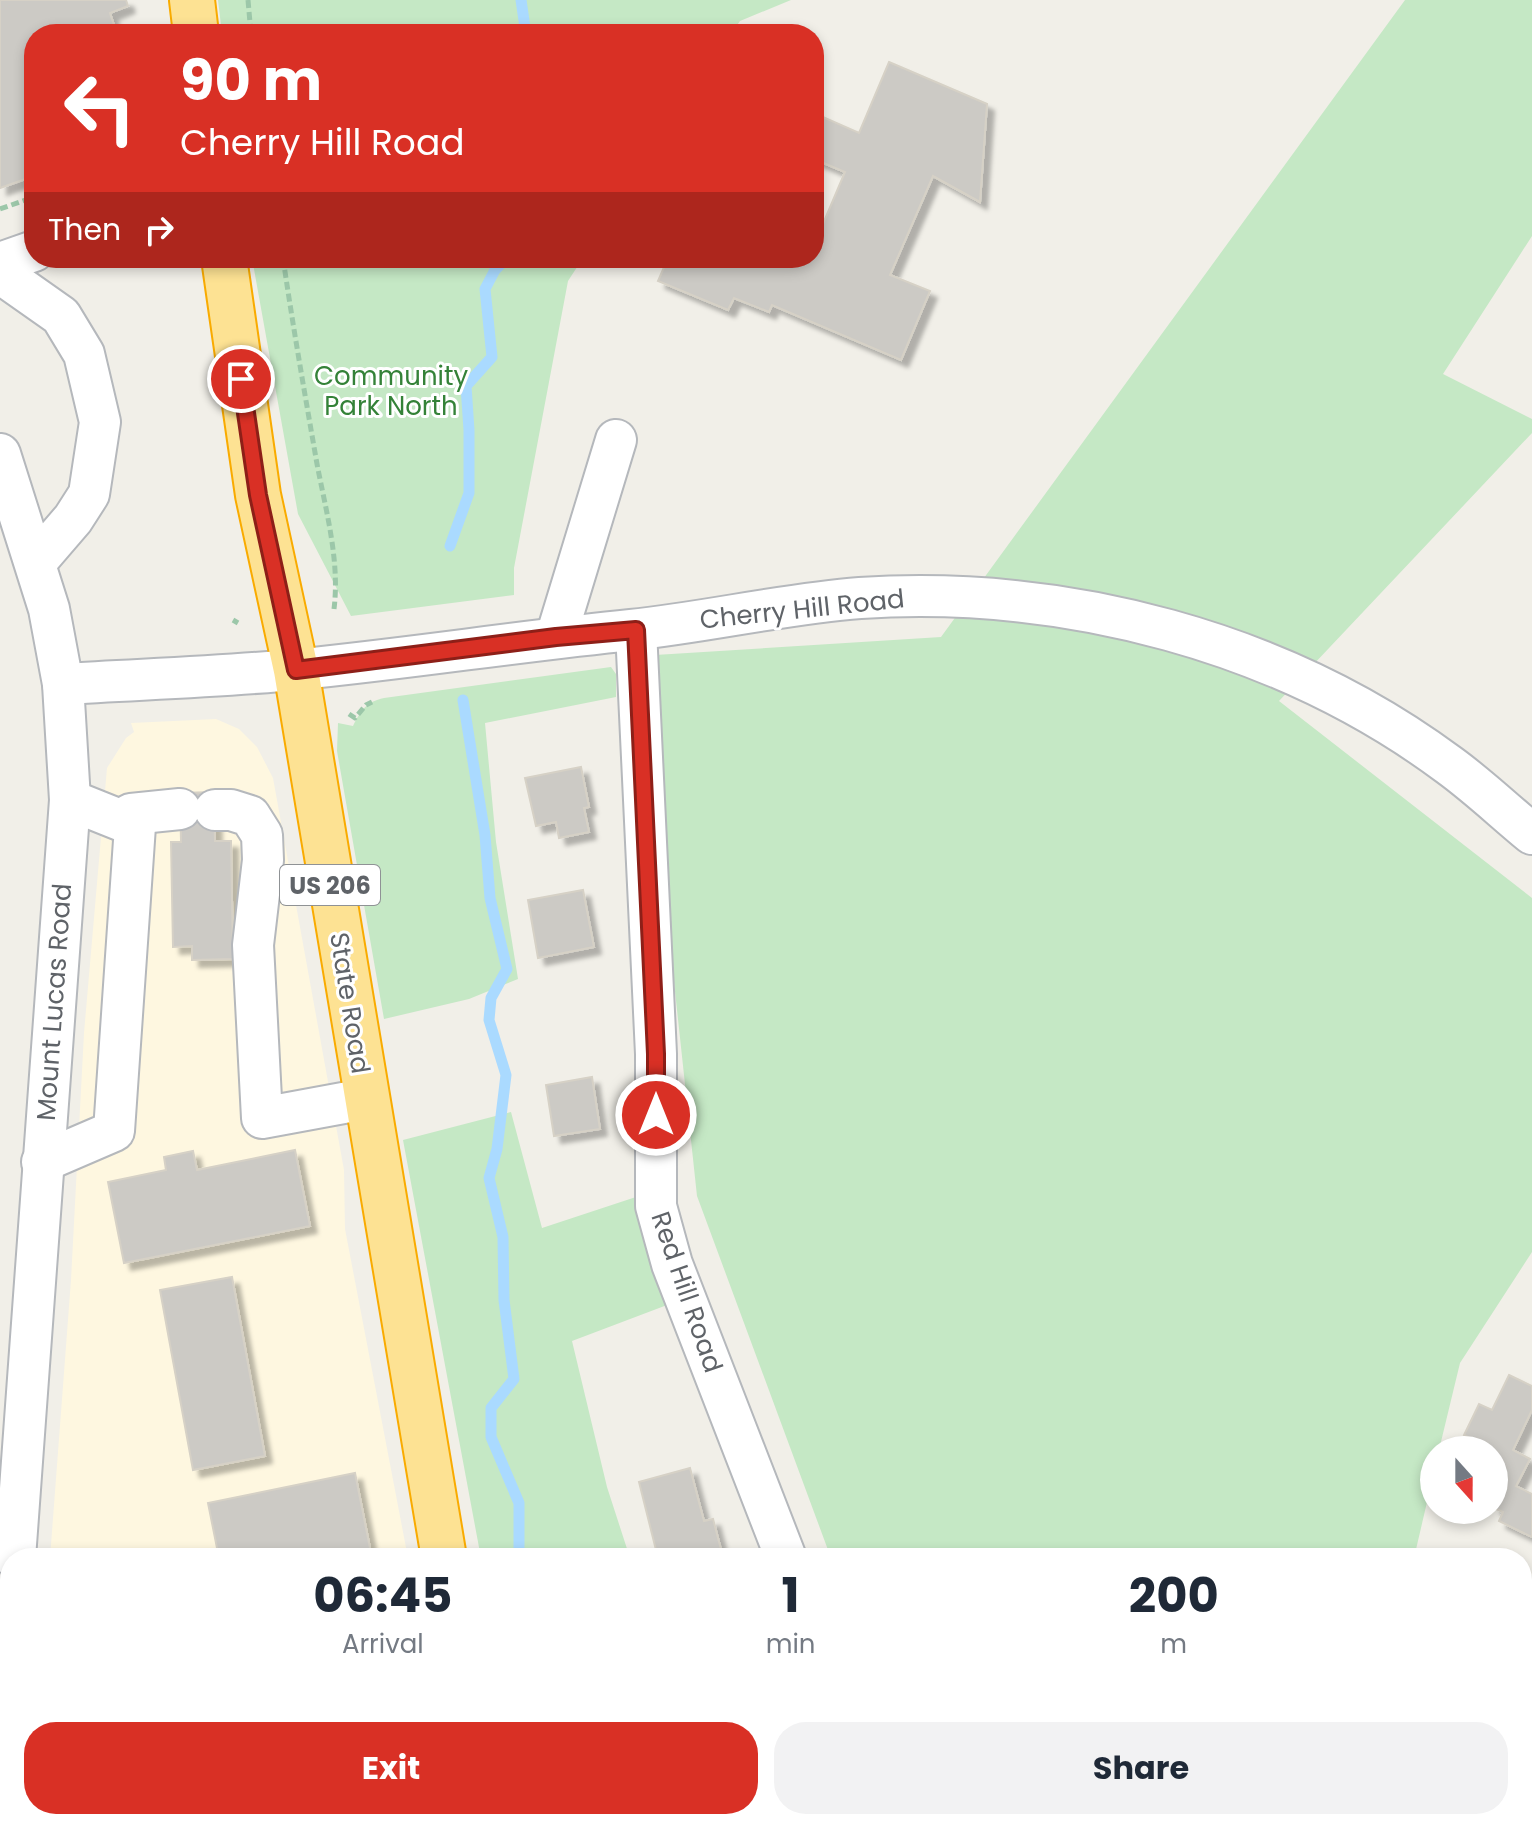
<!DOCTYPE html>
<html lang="en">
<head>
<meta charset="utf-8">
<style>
	:root { --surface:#fff; --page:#f2f2f3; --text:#1f2937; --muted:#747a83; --accent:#d93025 }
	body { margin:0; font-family:Poppins,sans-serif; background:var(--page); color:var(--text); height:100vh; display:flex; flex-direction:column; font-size:30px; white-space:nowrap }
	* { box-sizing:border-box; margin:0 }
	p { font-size:26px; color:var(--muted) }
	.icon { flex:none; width:44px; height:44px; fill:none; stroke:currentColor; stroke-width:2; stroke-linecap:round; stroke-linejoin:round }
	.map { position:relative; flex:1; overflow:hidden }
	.panel { position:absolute; left:0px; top:1548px; width:1532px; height:282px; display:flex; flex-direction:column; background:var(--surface); border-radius:32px 32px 0 0; box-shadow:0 4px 12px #0003 }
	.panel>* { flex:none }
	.hud { position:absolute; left:24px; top:24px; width:800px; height:244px; border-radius:32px; box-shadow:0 4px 12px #0003; background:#d93025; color:#fff; overflow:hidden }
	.needle { width:52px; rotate:159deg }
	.fabs { position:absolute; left:1420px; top:1436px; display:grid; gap:16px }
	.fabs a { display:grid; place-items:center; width:88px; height:88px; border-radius:50%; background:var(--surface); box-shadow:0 4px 12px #0003; font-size:40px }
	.pin { position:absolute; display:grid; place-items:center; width:68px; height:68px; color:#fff; margin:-34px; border:4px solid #fff; border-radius:50%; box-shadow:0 2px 8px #0007 }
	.me { position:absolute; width:88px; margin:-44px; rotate:0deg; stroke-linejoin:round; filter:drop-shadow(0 0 6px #0008) }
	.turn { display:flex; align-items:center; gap:28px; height:168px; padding:0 24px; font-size:36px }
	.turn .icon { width:104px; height:104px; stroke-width:2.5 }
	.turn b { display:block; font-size:56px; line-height:68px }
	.then { display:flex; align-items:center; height:76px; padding:0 24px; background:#0003; gap:16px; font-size:30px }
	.eta { display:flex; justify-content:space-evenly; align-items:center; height:136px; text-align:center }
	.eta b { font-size:48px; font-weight:700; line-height:56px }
	.cta { display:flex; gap:16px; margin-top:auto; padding:16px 24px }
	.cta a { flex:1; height:92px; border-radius:32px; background:var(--accent); color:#fff; font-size:32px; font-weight:700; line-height:92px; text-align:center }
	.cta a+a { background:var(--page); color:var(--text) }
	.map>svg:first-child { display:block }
	.commercial { fill:#fef7e0 }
	.green { fill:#c5e8c5 }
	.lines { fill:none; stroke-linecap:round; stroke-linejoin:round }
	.stream { stroke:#aadaff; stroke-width:11 }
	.building { fill:#cccac5; stroke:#d6d1c6; stroke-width:2; filter:url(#shadow) }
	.minor-casing { stroke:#b5b8bc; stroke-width:44 }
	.highway-casing { stroke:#f9ab00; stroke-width:48 }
	.path { stroke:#9cc7a9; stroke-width:5; stroke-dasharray:8 4; stroke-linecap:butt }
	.minor { stroke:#fff; stroke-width:40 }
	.highway { stroke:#fde293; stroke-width:44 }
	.route-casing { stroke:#8d1f18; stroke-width:20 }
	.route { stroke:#d93025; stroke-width:14 }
	.labels { text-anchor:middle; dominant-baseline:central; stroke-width:6; stroke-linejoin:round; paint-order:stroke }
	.shield { fill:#fff; stroke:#8f9295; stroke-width:2 }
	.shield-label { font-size:24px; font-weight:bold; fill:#5f6368 }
	.park-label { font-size:26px; fill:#348238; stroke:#fff }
	.street-label { font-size:26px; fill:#5f6368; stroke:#fff }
</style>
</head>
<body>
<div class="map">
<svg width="1532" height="1829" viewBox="0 0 1532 1829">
	<defs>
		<filter id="shadow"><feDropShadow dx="7" dy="7" stdDeviation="2" flood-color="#0004"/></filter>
	</defs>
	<rect width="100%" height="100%" fill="#f1efe8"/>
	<!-- commercial -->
	<g class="commercial">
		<polygon points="216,719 239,729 257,747 273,778 344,1170 345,1229 408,1558 50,1558 71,1280 84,1033 107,768 126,738 134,732 131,723"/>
		<polygon points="244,1820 464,1820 465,1829 246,1829"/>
	</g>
	<!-- green -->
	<g class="green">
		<polygon points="218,0 791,0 740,21 731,34 222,34"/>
		<polygon points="1405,0 1532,0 1532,236 1443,374 1532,419 1532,433 1279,701 1532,898 1532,1252 1460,1363 1439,1450 1434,1450 1434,1472 1414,1558 831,1558 697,1196 639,656 941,637"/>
		<polygon points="252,258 583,258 568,281 514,568 514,595 351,616 298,514"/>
		<path d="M611,667L616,674V697L485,723L496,842L518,979L469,999L384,1019L337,751L338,723L353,726C361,710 366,702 384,698Z"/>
		<polygon points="511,1112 542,1228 642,1195 675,1302 572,1341 607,1487 630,1558 481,1558 403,1140"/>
		<polygon points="530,1820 713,1820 716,1829 532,1829"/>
		<polygon points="928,1820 1351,1820 1349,1829 931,1829"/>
	</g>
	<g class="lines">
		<!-- stream -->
		<g class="stream">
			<polyline points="521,0 526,34"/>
			<polyline points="450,546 469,493 469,430 466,386 492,357 485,289 495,270 507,258"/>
			<polyline points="463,700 485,835 490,898 507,969 491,998 489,1020 506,1075 497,1149 489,1178 503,1237 504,1300 514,1379 491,1408 491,1437 519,1503 519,1558"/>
			<polyline points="565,1820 568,1829"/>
		</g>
	</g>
	<!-- building -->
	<g class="building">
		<polygon points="0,0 126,0 128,6 110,13 117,34 34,34 34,176 0,188"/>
		<polygon points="889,62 987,104 980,202 933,176 890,275 930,291 901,360 772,305 769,312 734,298 728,310 658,281 668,258 814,258 814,245 845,172 814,159 814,113 859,133"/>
		<polygon points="581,767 589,807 584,808 589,832 559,838 556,822 536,826 525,778"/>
		<polygon points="214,792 215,841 231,841 233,959 192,960 192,946 173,947 171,842 181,842 180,793"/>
		<polygon points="583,890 594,947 538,958 528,900"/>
		<polygon points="592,1077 600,1129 554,1136 546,1085"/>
		<polygon points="295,1150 310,1226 124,1263 108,1182 166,1170 164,1157 193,1151 197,1170"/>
		<polygon points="232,1277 265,1456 193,1470 160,1290"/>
		<polygon points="1509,1375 1532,1386 1532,1410 1513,1450 1530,1459 1516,1486 1532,1494 1532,1537 1499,1521 1503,1512 1494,1508 1494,1450 1472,1450 1476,1441 1464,1435 1479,1404 1492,1410"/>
		<polygon points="690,1468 704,1521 713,1519 723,1557 658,1558 639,1482"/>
		<polygon points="355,1473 372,1558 219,1558 208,1503"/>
		<polygon points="107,1820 177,1820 179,1829 109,1829"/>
		<polygon points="271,1820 423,1820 425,1829 273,1829"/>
	</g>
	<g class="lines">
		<!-- minor casing -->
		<g class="minor-casing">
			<g id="minor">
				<polyline points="0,263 34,251"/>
				<polyline points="0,273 61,316 84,354 100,422 89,494 73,519 36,562"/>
				<polyline points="0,454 49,609 63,684 70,800 15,1558"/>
				<polyline points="636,630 656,1054 656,1206 672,1264 786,1558"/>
				<polyline points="556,637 616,440"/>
				<path d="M63,684C143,679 223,677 302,669C412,658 521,641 631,630C707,622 783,604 860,598C1066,585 1282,641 1449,765C1478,786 1504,811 1532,834"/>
				<polyline points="215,810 231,810 250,816 262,835 263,860 253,945 262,1118 365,1099"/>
				<polyline points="123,819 131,814 180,809"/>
				<polyline points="42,1162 114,1131 135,826 70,800"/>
				<polyline points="0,1787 10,1631"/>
				<polyline points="886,1820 889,1829"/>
			</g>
		</g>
		<!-- highway casing -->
		<g class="highway-casing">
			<g id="highway">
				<polyline points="192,0 196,34"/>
				<polyline points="224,258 258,495 296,670 444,1558"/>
				<polyline points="497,1820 499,1829"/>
			</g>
		</g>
		<!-- path -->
		<g class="path">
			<polyline points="248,0 251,34"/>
			<polyline points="0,209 34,197"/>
			<path d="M283,258C293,327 305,395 317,464C326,511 340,561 334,609"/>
			<polyline points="233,620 238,623"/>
			<polyline points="349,714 355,718 366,705 372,702"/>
		</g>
		<!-- minor -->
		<use href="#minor" class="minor"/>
		<!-- highway -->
		<use href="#highway" class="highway"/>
	</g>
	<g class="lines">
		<!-- route casing -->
		<g class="route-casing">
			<polyline id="route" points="241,379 258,495 296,670 556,637 636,630 656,1054 656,1115"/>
		</g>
		<!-- route -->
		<use href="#route" class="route"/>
	</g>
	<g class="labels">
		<!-- shield labels -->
		<rect class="shield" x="280" y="865" width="100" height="40" rx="6"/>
		<g class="shield-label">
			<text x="330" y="885">US 206</text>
		</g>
		<!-- park labels -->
		<g class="park-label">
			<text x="391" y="376">Community<tspan x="391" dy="30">Park North</tspan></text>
		</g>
		<!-- street labels -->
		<g class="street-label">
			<text transform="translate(802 609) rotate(-6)">Cherry Hill Road</text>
			<text transform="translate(54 1002) rotate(-86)">Mount Lucas Road</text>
			<text transform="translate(350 1003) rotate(81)">State Road</text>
			<text transform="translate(687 1292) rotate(71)">Red Hill Road</text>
		</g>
	</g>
</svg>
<div class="fabs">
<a><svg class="needle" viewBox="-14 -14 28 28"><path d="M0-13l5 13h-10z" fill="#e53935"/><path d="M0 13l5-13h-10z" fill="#747a83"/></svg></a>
</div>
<div class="pin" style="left:241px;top:379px;background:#d93025"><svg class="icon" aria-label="arrive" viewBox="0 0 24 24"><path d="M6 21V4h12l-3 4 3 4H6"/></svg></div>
<svg class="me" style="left:656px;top:1115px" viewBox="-20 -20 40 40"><circle r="17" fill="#d93025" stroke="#fff" stroke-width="3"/><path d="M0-11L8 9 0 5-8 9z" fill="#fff"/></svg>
<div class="hud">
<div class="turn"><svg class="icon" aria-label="left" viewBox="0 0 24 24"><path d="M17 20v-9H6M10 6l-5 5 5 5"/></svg><div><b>90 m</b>Cherry Hill Road</div></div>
<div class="then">Then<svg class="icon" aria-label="right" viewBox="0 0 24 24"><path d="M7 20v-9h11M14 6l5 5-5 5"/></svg></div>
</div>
<section class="panel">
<div class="eta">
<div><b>06:45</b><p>Arrival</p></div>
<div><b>1</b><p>min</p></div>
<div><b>200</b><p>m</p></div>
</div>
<div class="cta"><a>Exit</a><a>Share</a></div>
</section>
</div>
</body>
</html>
